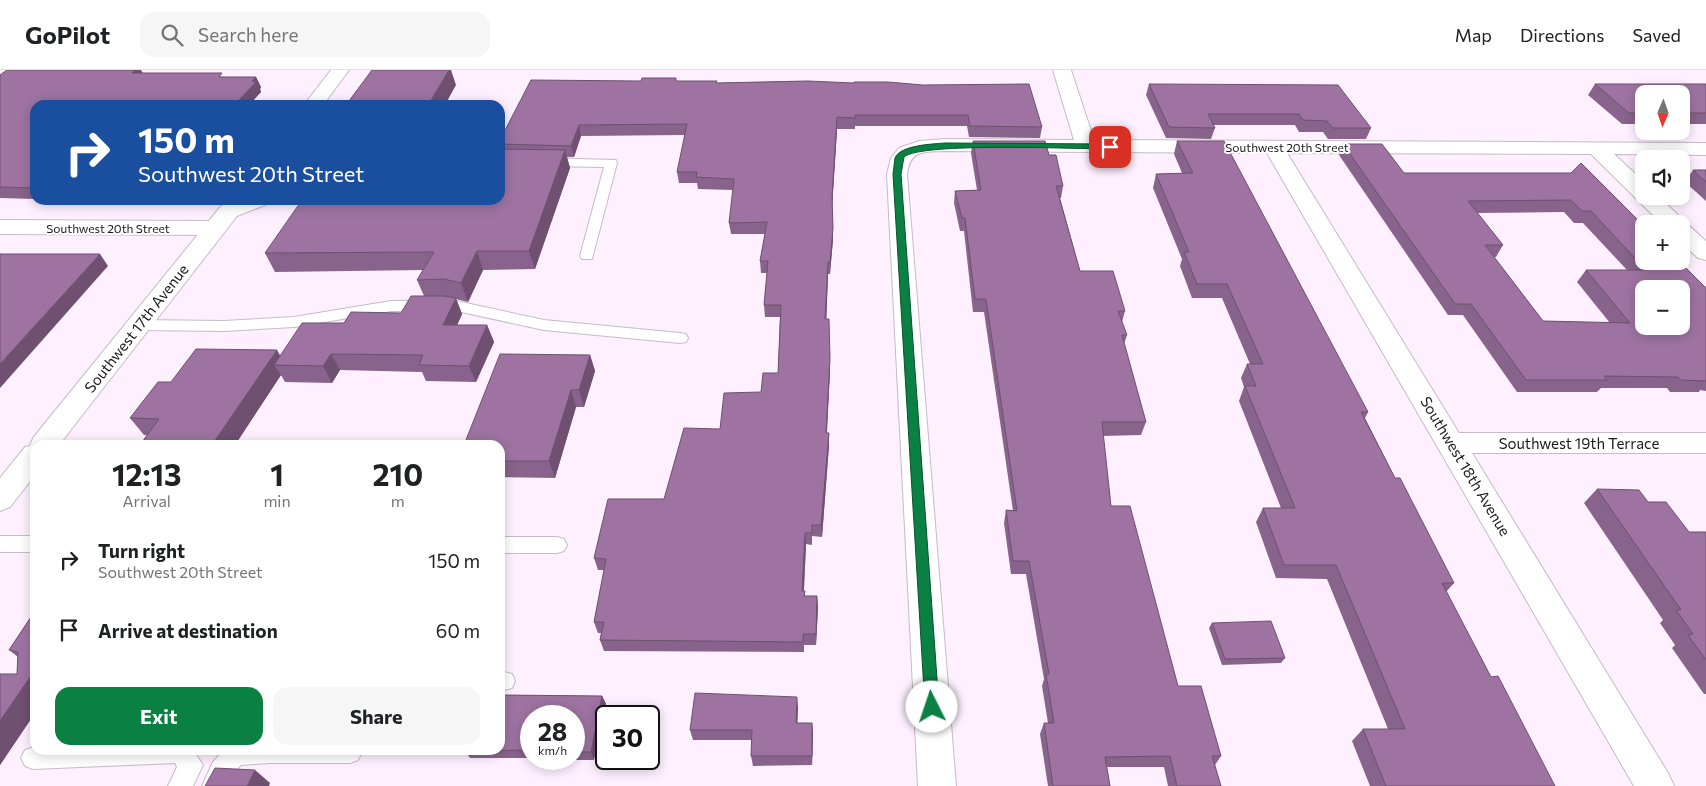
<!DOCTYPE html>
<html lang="en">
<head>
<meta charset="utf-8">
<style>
	:root { --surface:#fff; --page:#f6f6f6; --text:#202124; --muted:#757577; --line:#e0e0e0; --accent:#0b8043 }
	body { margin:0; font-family:Commissioner,sans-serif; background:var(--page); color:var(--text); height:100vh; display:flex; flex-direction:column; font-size:19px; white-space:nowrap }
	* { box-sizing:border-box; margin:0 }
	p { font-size:16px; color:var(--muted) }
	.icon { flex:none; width:28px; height:28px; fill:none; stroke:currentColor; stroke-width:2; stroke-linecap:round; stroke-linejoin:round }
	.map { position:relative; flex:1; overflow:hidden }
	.panel { position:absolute; left:30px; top:370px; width:475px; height:315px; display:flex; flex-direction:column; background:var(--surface); border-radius:15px; box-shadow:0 2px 12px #0003 }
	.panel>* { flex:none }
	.guide { position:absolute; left:30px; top:30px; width:475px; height:105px; border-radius:15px; box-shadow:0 2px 12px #0003; background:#1a4fa0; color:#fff; overflow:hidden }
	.needle { width:32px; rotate:182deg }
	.tools { position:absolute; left:1635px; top:15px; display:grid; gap:10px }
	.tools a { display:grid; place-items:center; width:55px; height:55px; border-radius:10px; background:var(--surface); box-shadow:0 2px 12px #0003; font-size:25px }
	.speed { position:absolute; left:520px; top:635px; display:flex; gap:10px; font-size:25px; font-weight:700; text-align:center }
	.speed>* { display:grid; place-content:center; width:65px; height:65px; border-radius:50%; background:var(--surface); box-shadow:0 2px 12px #0003; line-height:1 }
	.speed small { font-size:12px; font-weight:400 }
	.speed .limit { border:2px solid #111; border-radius:8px; background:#fff; color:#111 }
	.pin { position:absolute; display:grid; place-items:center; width:42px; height:42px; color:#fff; margin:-21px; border-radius:10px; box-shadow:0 2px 8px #0006 }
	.me { position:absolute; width:55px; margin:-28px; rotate:356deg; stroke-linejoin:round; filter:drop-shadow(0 0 4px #0008) }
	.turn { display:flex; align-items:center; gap:18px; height:105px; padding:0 25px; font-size:22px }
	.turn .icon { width:65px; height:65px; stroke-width:2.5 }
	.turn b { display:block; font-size:35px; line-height:42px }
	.eta { display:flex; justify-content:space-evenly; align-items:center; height:85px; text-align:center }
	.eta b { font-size:30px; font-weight:700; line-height:35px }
	.action { display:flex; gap:10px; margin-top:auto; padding:10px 25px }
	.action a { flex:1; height:58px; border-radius:15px; background:var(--accent); color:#fff; font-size:20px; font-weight:700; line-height:58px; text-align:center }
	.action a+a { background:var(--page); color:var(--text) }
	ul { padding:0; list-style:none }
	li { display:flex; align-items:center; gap:15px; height:70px; padding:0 25px }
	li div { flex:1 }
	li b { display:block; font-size:19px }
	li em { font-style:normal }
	header { display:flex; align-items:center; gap:30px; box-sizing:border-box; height:70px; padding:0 25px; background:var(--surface); border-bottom:1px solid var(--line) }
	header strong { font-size:24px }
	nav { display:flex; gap:28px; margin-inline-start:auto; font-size:18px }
	.search { width:350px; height:45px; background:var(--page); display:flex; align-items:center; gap:12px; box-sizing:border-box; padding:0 18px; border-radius:15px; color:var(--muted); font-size:19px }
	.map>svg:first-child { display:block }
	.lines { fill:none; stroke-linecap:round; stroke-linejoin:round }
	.lane-casing { stroke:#c7bac8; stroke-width:2 }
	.street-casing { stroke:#c7bac8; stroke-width:2 }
	.secondary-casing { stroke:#c7bac8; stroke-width:2 }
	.lane { fill:#fff; fill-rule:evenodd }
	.street { fill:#fff; fill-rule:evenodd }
	.secondary { fill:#fff; fill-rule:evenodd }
	.wall { fill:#88638b; fill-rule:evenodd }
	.shaded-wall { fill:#6f5071 }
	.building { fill:#9e73a2; stroke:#6f5071; fill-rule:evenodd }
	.route { fill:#0b8043; stroke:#07532c }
	.labels { text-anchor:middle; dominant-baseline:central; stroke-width:4; stroke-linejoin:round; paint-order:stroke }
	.far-street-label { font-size:12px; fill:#1c171c; stroke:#fff }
	.street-label { font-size:15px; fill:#1c171c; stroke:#fff }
</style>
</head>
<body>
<header>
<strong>GoPilot</strong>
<div class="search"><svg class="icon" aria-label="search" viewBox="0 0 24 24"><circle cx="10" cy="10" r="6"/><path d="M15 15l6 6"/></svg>Search here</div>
<nav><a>Map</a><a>Directions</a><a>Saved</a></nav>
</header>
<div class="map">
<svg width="1706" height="716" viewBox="0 0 1706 716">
	<rect width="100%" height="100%" fill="#fef0ff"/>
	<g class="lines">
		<!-- lane casing -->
		<g class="lane-casing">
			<g id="lane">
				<polygon points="500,87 616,90 617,93 592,189 582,189 580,186 604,97 500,95"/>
				<polygon points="452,230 544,250 680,263 686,264 688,268 686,272 680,273 544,260 452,240 391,241 294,257 224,261 139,260 133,259 131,255 133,251 139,250 224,251 294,247 391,231"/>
				<rect x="0" y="466" width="35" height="16"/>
				<polygon points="500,467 557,467 564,469 567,475 564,481 557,483 500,483"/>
				<polygon points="500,601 512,604 515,611 512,618 500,621"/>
				<polygon points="35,677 35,680 193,680 203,695 193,716 168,716 177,697 175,693 33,699 25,696 21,688 25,680"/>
				<polygon points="224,680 361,680 362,682 358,690 350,693 270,693 241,695 232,704 226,716 202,716 213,692"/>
			</g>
		</g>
		<!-- street casing -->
		<g class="street-casing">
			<g id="street">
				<path d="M1053,0H1071L1094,70L1706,73V85L1614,84L1644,112V126H1658C1675,142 1689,156 1706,171V190L1698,188L1681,172V154H1662L1591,84L1287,83L1459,363H1706V383H1472L1668,703L1674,716H1634L1267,83L945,81C925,82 910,79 907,104L956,716H918L887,104L891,88L899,78L919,71L945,69L1074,70Z"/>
				<polygon points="0,150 215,151 223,153 226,158 223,163 215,165 0,164"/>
			</g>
		</g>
		<!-- secondary casing -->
		<g class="secondary-casing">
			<g id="secondary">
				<polygon points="331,0 349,0 323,35 304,35"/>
				<polygon points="238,130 268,130 265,135 237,146 59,375 35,375 35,405 10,437 0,441 0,408 25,377 30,376 33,368 221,136"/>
			</g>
		</g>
		<!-- lane -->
		<use href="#lane" class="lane"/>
		<!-- street -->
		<use href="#street" class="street"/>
		<!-- secondary -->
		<use href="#secondary" class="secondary"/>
	</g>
	<!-- wall -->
	<g class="wall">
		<polygon points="143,3 224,7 256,7 261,17 260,19 261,22 249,35 35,35 35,129 0,128 0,5"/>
		<polygon points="677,11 717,13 808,11 1042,57 1040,68 969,67 967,56 855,56 855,59 837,59 832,137 833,169 830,204 828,204 826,249 830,300 827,363 829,363 829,375 822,467 812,466 812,475 806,474 804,521 805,526 817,526 818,537 816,575 804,575 804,582 604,581 600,570 601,563 598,563 594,552 604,500 598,500 594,488 664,429 720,359 761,322 778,303 780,247 765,247 764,235 767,203 761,203 760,191 765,164 731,164 729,153 733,120 698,119 697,113 679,113 677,102 685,65 581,66 574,87 567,87 570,98 535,199 483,200 468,232 456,229 462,244 457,255 487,255 494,272 476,312 426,311 422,302 340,300 332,313 285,312 281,305 235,375 140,375 147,365 144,365 130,348 171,312 280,286 344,253 401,243 424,226 417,210 423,200 275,202 265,183 500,130 500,70"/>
		<polygon points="1149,14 1371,58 1366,69 1328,69 1323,62 1299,62 1295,55 1213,55 1215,58 1211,69 1166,68 1146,25"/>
		<polygon points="1595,14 1706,14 1706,54 1681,54 1681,24 1644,24 1644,54 1622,54 1588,25"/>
		<polygon points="973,71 1049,85 1063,116 1061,128 1060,128 1080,201 1125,241 1122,252 1127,265 1124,274 1146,352 1141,365 1103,366 1111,436 1178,616 1221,686 1215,695 1221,716 1168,716 1164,697 1107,697 1110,716 1048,716 1040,664 1044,653 1048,653 1042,616 1044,609 1026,504 1011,504 1004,453 1006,440 1013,441 990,283 984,242 973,242 964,161 960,161 954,133 955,121 977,120 971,83"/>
		<polygon points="1177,71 1368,342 1365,348 1395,408 1454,513 1446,522 1491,607 1555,716 1370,716 1352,671 1363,659 1388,659 1327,509 1276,508 1256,452 1263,438 1281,438 1239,331 1244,317 1241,308 1247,294 1250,294 1222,228 1192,228 1180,196 1182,189 1153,118 1156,104 1182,103 1174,84"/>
		<path d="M1343,74L1404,103H1571L1706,218V321L1700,320L1699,322H1670L1667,318H1601L1597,322H1517L1463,245H1448L1339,85ZM1564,142L1574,153H1583L1627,200H1586L1577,212L1610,253L1543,251L1494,187H1496L1503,175L1477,143Z"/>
		<polygon points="1693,100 1706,100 1706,131 1685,112"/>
		<polygon points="590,285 595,301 584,337 576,337 555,408 500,407 500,375"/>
		<polygon points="1597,419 1648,432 1689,462 1706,462 1706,624 1704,624 1672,578 1675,575 1660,553 1663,550 1584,433"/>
		<polygon points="35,541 35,643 0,695 0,604 17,604 18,587 9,580"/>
		<polygon points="1212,553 1285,588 1281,593 1222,595 1209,558"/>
		<polygon points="500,625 602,626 606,634 594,690 548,690 548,689 574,689 574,646 531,646 531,688 470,688 465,681 465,680 500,680"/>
		<polygon points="798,637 797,653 812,653 813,663 812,695 753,696 751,686 752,670 693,670 690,660"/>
	</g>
	<!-- shaded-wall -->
	<g class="shaded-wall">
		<polygon points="135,0 141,0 145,7 132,3"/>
		<polygon points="449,0 451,0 456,15 445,35 428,35"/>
		<polygon points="256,7 261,17 260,19 261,22 249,35 238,35 239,30"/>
		<polygon points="837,47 837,59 832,138 832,126"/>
		<polygon points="579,55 581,66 574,87 571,76"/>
		<polygon points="565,80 570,98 535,199 529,181"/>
		<polygon points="833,158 833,169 830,204 830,192"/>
		<polygon points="477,181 483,200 468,232 461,213"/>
		<polygon points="100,184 108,196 0,318 0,294"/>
		<polygon points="828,192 828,204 826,261 825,249"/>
		<polygon points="456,228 462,244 450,271 443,255"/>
		<polygon points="487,255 494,272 476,312 469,296"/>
		<polygon points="277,280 286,296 274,295 281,305 235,375 212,375"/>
		<polygon points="331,284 340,300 332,313 323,296"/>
		<polygon points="590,285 595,301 584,337 579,320"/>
		<polygon points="830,288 830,300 826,375 826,363"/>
		<polygon points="571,320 576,337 555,408 549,391"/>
		<polygon points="829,363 829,375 822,467 821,455"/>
		<polygon points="805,463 806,474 803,532 802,521"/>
		<polygon points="817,526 818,537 816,575 816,564"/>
		<polygon points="35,600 35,643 0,695 0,651"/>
		<polygon points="602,626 606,634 594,690 591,682"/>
		<polygon points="797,627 798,637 797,663 796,653"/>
		<polygon points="812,653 813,663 812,695"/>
		<polygon points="255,700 270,713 269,716 247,716"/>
	</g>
	<!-- building -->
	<g class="building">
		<polygon points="7,0 135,0 132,3 222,3 219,7 256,7 252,11 256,12 239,30 243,30 238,35 35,35 35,118 0,117 0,5"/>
		<polygon points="372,0 449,0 428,35 346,35"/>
		<polygon points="642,8 676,8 676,11 717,11 716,13 808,11 854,13 854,12 888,12 923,15 1029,14 1042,57 970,56 968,45 855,45 855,48 837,47 832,126 833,158 830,192 828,192 825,249 829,249 830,288 826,363 829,363 821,455 812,455 812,463 805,463 802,521 805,521 804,526 817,526 816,564 803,564 803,572 600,570 604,552 594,552 606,489 594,488 608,429 664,429 684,358 720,359 724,323 761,322 763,303 778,303 781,235 764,235 768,191 760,191 767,152 729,153 734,109 696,107 697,102 677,102 687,54 579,55 571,76 500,74 500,70 531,10 641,11"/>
		<polygon points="1149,14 1338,15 1371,58 1333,58 1327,51 1303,50 1299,44 1208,44 1215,58 1169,57"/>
		<polygon points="1595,14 1706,14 1706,43 1681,43 1681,24 1644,24 1644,43 1629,43"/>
		<polygon points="973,71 1045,71 1049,85 1056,85 1063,116 1056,116 1080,201 1113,201 1125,241 1118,241 1127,265 1122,265 1146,352 1102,352 1111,436 1130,436 1178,616 1201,616 1221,686 1212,686 1221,716 1177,716 1170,686 1105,687 1110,716 1053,716 1044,653 1054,653 1046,604 1049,604 1029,491 1013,491 1006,440 1017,441 992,270 986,229 975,229 965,148 962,148 955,121 981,120"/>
		<polygon points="1177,71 1224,71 1368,342 1361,342 1395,408 1400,408 1454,513 1442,513 1491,607 1498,606 1555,716 1386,716 1363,659 1405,659 1336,495 1284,495 1263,438 1295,438 1245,316 1256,316 1247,294 1263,294 1227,214 1197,214 1184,182 1189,182 1156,104 1193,103"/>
		<path d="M1343,74H1382L1404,103H1571L1581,93L1644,156V191H1679L1706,218V311L1681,310L1678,307L1604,306L1607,310H1526L1471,234H1455ZM1571,130L1582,141H1591L1646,200H1586L1630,253L1543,251L1485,175H1503L1468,131ZM1644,219H1681V256H1644Z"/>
		<polygon points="500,79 565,80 529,181 477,181 461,213 444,209 417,210 434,182 265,183 302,130 500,130"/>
		<polygon points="1693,100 1706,100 1706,112"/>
		<polygon points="0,184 100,184 0,294"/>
		<polygon points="411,226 445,226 456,228 443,255 487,255 469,296 419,295 423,285 331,284 323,296 274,295 302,253 344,253 351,242 401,243"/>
		<polygon points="196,279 277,280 212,375 140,375 159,349 130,348 158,312 171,312"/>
		<polygon points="500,284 590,285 579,320 571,320 549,391 500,391 500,375 464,375"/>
		<polygon points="1597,419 1639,420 1648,432 1666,432 1689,462 1706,462 1706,590 1688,565 1693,564 1676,540 1681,540"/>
		<polygon points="35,541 35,600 0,651 0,604 17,604 18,582 9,580"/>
		<polygon points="1271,551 1285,588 1225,589 1212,553"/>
		<polygon points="695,623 797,627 796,653 812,653 812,686 751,686 752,660 690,660"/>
		<polygon points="500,625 602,626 591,682 574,682 574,646 531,646 531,680 465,681 465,680 500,680"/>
		<polygon points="215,698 255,700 247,716 205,716"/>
	</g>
	<!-- route -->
	<path class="route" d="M945,73L1110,74L1114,77L1110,79C1078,79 920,72 904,87L901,104L939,637L937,642L932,644L927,642L925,637L893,104C894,99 894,93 895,88C900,75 933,74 945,73Z"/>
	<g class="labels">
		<!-- far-street labels -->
		<g class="far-street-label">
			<text x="1287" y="77">Southwest 20th Street</text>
			<text x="108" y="158">Southwest 20th Street</text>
		</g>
		<!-- street labels -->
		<g class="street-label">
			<text transform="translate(136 258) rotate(-52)">Southwest 17th Avenue</text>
			<text x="1579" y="373">Southwest 19th Terrace</text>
			<text transform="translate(1466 396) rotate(59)">Southwest 18th Avenue</text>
		</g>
	</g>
</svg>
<div class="tools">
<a><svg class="needle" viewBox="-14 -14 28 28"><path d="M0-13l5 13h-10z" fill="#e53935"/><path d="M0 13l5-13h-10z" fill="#757577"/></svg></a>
<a><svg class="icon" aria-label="sound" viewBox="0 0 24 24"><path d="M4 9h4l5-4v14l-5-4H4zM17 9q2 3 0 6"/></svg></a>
<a>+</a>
<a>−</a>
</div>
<div class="speed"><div>28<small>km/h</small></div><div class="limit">30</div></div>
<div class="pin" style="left:1110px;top:77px;background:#d93025"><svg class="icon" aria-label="arrive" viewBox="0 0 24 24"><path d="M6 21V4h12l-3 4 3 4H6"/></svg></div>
<svg class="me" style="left:932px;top:637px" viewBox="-20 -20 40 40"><circle r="19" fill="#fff"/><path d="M0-13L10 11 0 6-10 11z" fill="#0b8043"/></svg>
<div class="guide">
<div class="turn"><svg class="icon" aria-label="right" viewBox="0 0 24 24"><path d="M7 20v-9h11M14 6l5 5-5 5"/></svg><div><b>150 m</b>Southwest 20th Street</div></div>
</div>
<section class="panel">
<div class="eta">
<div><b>12:13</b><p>Arrival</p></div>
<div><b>1</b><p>min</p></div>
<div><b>210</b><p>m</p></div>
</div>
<ul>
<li><svg class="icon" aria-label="right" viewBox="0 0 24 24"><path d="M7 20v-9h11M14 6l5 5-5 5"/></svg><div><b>Turn right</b><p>Southwest 20th Street</p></div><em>150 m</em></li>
<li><svg class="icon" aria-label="arrive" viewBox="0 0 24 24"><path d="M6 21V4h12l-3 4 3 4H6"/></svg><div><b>Arrive at destination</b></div><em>60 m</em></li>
</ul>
<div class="action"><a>Exit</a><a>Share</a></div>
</section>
</div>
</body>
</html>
